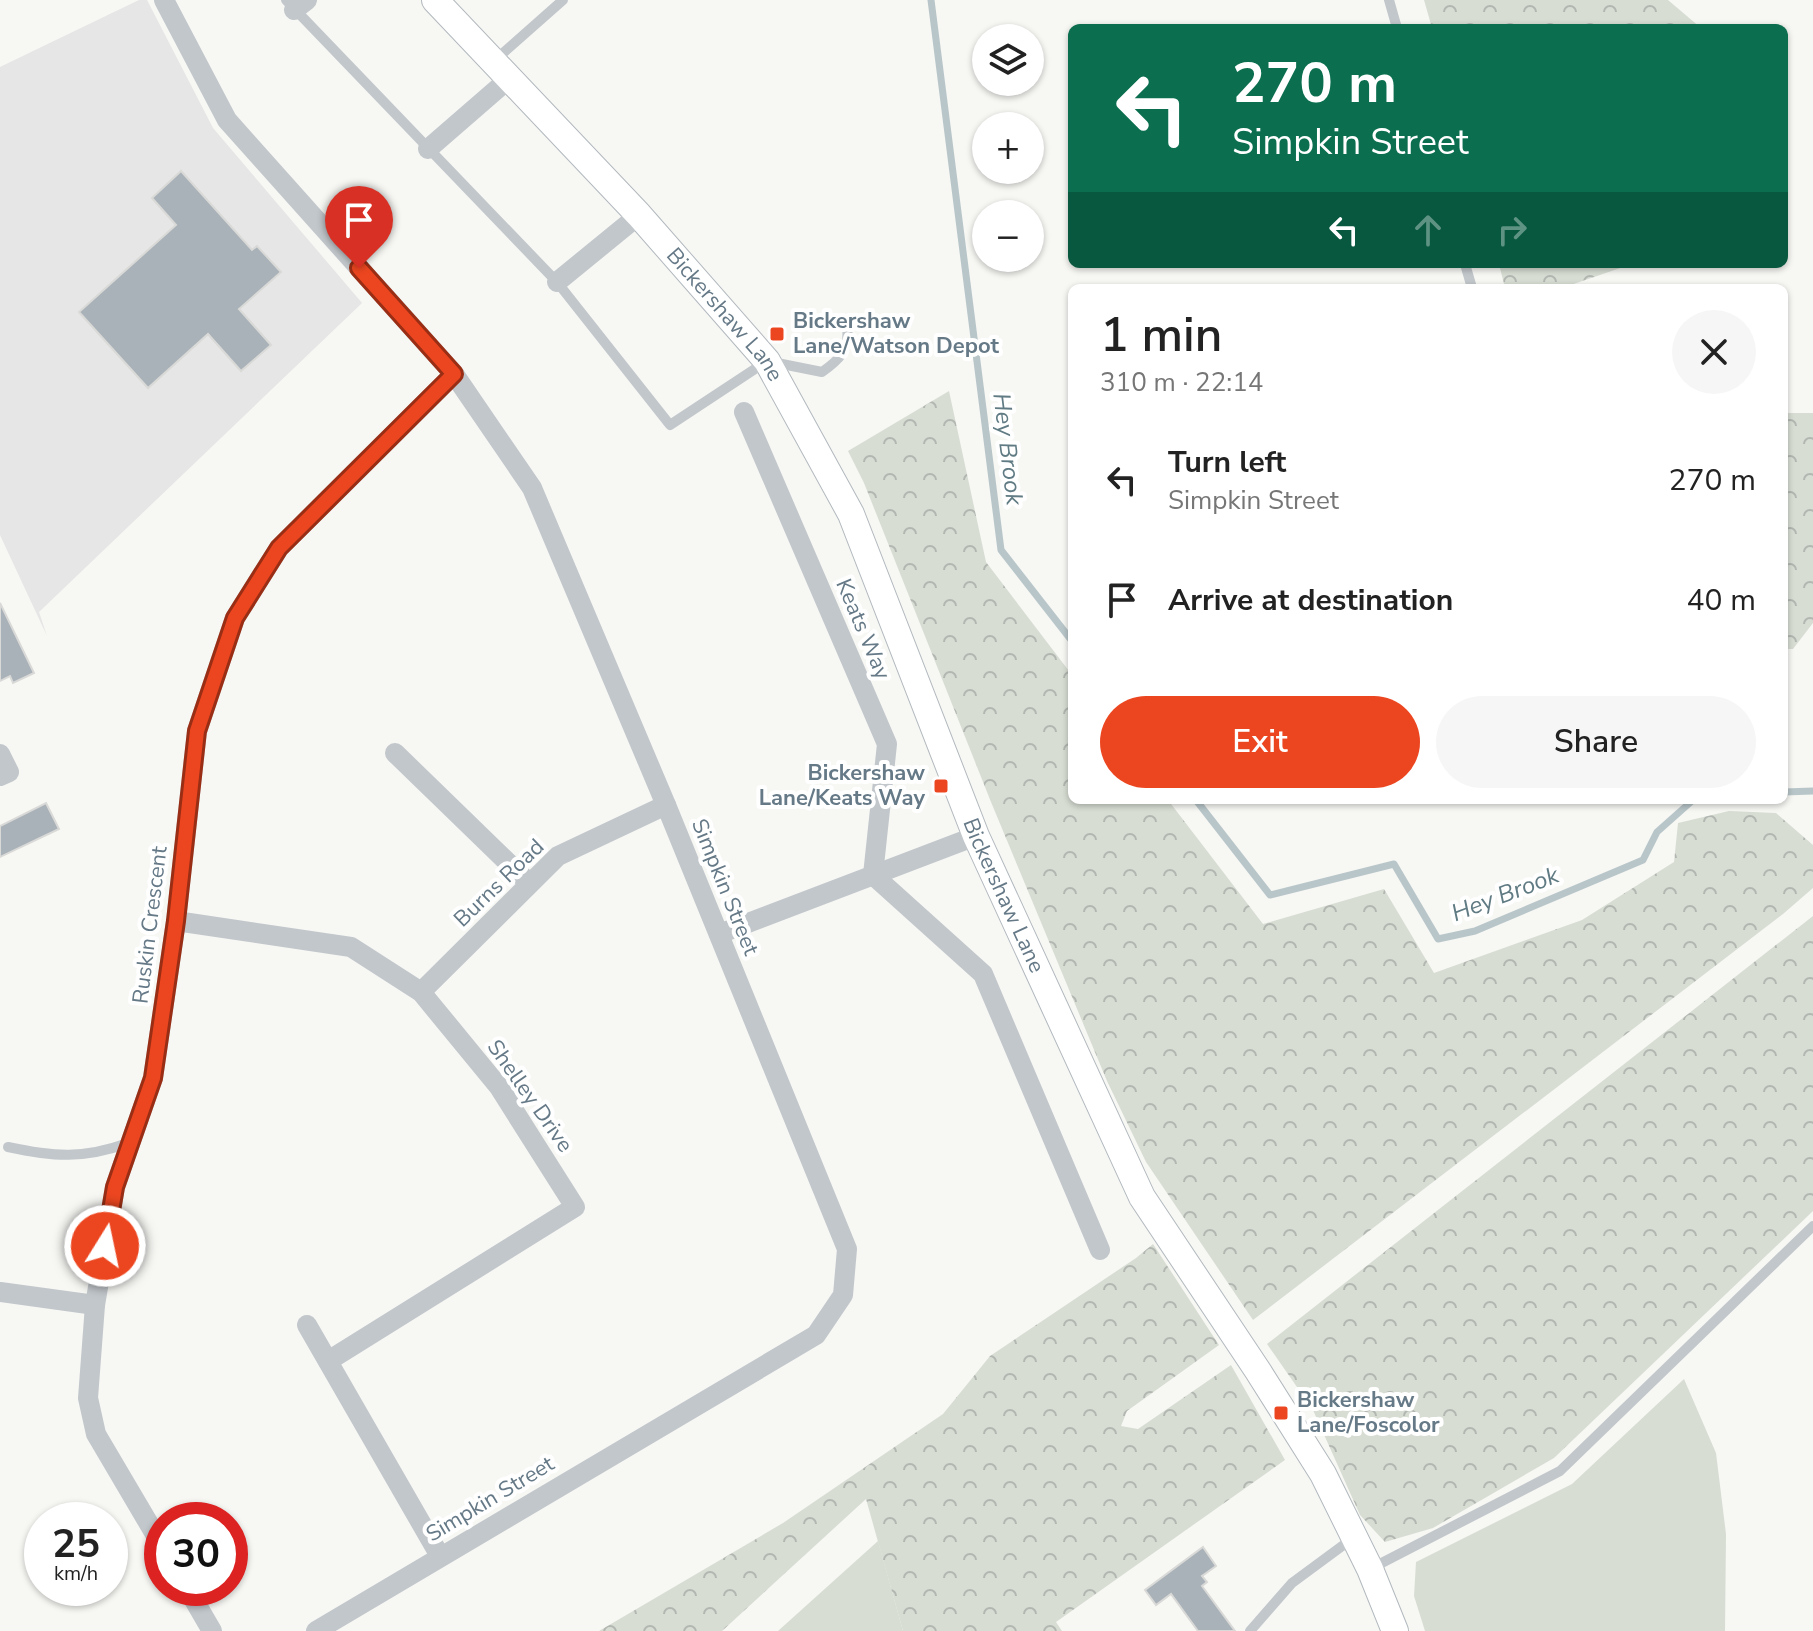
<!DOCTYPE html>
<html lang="en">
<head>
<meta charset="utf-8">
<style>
	:root { --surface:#fff; --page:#f6f6f6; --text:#222; --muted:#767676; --accent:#ec4620 }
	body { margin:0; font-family:"Nunito Sans",sans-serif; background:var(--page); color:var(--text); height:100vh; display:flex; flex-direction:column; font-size:30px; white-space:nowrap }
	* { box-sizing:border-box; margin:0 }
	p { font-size:26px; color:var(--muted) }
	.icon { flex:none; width:44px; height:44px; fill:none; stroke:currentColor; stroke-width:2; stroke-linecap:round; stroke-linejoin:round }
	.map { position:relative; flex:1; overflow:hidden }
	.drawer { position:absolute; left:1068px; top:284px; width:720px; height:520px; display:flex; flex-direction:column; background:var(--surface); border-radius:12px; box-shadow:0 2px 6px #0004 }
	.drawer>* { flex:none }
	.top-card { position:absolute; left:1068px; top:24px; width:720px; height:244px; border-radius:12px; box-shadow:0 2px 6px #0004; background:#0b6e4f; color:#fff; overflow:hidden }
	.controls { position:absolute; left:972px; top:24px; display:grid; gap:16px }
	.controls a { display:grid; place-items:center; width:72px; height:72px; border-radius:50%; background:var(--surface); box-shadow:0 2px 6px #0004; font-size:40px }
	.speed { position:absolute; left:24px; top:1502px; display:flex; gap:16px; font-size:40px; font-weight:700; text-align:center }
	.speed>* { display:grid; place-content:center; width:104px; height:104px; border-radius:50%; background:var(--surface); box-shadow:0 2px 6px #0004; line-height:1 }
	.speed small { font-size:20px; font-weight:400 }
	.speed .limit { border:12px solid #d22; background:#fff; color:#111 }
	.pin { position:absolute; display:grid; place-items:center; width:68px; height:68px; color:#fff; margin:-82px -34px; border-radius:50% 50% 50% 0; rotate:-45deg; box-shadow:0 0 8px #0007 }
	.pin .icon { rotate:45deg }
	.me { position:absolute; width:88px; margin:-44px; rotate:10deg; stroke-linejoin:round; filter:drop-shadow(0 0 6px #0008) }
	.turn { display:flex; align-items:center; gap:28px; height:168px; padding:0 32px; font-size:36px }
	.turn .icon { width:104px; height:104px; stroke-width:2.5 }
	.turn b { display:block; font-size:56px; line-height:68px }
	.lanes { display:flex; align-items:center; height:76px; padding:0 32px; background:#0003; justify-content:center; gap:40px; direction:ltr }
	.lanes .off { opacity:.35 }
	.round { display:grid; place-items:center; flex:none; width:84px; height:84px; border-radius:42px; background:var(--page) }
	.headline { display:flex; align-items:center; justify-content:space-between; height:136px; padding:0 32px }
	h1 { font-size:48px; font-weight:600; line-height:60px }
	.cta { display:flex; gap:16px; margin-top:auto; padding:16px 32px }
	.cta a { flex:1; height:92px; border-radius:48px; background:var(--accent); color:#fff; font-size:32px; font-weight:600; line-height:92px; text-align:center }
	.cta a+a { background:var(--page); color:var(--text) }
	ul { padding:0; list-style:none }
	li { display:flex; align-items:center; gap:24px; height:120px; padding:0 32px }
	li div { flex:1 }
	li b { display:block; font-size:30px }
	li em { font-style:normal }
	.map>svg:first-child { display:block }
	.built { fill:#e5e6e5 }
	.green { fill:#d7ddd3 }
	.forest { fill:url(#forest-crowns) }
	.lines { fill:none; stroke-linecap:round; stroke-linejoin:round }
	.stream { stroke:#b8c6c9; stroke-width:7 }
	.building { fill:#a9b2b8; stroke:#d9d9d7; stroke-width:2 }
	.secondary-casing { stroke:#b2b9be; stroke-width:28 }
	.service { stroke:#c2c7cb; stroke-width:10 }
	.minor { stroke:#c2c7cb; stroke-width:20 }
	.secondary { stroke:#fff; stroke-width:26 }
	.route-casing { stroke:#992e15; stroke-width:20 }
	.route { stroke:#ec4620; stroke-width:14 }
	.poi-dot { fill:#ec4620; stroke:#fff; stroke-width:3 }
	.labels { text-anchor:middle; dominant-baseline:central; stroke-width:8; stroke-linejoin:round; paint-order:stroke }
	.street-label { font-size:22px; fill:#657987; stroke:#fff }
	.poi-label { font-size:22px; font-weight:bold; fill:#657987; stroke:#fff; text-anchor:start }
	.water-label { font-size:24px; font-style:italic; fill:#607b83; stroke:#fff }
</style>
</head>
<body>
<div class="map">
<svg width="1813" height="1631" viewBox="0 0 1813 1631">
	<defs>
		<pattern id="forest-crowns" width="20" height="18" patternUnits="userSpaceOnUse" patternTransform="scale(2)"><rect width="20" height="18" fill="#d7ddd3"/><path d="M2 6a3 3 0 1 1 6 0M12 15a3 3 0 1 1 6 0" fill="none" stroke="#b2b8b1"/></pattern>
	</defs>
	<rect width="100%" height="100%" fill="#f7f7f4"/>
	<!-- built -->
	<polygon class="built" points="139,0 147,0 213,128 362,303 39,612 47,636 0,535 0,67"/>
	<!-- green -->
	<g class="green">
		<polygon points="1684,1379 1716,1453 1726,1534 1725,1631 1425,1631 1414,1596 1416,1562 1572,1484"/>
		<polygon points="878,1541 903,1631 778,1631"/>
	</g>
	<!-- forest -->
	<g class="forest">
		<polygon points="1424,0 1668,0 1701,28 1432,28"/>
		<polygon points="1499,264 1632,264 1562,288 1505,288"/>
		<polygon points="949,391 986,562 1072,675 1072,800 1168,800 1263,924 1384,889 1434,973 1582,920 1674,862 1678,823 1729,811 1776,813 1813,845 1813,888 1783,914 1253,1320 1146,1162 1107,1081 991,802 864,483 848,451"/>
		<polygon points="1784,413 1813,413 1813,623 1793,649 1784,649"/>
		<polygon points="1813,916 1813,1211 1554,1458 1433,1528 1385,1542 1360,1515 1313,1410 1267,1344"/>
		<polygon points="1153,1244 1219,1345 1127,1411 1121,1426 1138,1429 1231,1365 1285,1460 1056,1622 1062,1631 903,1631 866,1499 722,1631 599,1631 783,1523 943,1414 990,1356 1136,1258"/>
	</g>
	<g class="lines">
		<!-- stream -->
		<g class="stream">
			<polyline points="931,0 1001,550 1072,641"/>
			<polyline points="1784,792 1813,791"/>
			<polyline points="1196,800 1270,895 1394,864 1438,939 1475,931 1643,860 1657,832 1693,800"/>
		</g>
	</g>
	<!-- building -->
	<g class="building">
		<polygon points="181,171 252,250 257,246 281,272 239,309 271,345 241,371 208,334 148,388 79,312 176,225 152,198"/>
		<polygon points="0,603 34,673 13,683 10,676 0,681"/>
		<polygon points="46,803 59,829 0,857 0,826"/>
		<polygon points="1203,1547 1216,1566 1202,1576 1207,1582 1202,1586 1235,1631 1198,1631 1171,1594 1156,1605 1145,1590"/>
	</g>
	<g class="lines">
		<!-- secondary casing -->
		<g class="secondary-casing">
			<g id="secondary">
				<path id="s1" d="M435,0L639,215L767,361L851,514L976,836L1142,1197L1258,1371L1323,1474L1370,1569L1395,1631"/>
			</g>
		</g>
		<!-- service -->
		<g class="service">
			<path d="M286,0L557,282L670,425L767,361L822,372C839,360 850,350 847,327"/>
			<polyline points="1389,0 1397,28"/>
			<polyline points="494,61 563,0"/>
			<polyline points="1465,264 1472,288"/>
			<path d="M8,1147C54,1157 84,1159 128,1143"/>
			<polyline points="1370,1569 1560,1471 1813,1226"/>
			<polyline points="1250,1631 1292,1583 1353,1538"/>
		</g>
		<!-- minor -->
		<g class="minor">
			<polyline points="164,0 227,120 454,374 532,488 666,805 847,1249 843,1295 816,1335 316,1631"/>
			<polyline points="294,10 307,0"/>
			<polyline points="428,149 511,77"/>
			<polyline points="557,282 639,215"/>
			<polyline points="744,412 887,744 873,875 983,974 1100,1250"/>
			<polyline points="395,753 529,883"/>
			<polyline points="0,754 9,772 0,776"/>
			<polyline points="176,921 351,947 421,992 499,1087 575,1207 328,1361"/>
			<polyline points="719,934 976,836"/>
			<polyline points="421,992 558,856 666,805"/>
			<polyline points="0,1292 95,1305"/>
			<polyline points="307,1325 440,1556"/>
			<polyline points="162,1546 96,1434 88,1398 95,1305 115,1187 153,1078 176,921 197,731 235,618 279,548 454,374"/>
			<polyline points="187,1588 212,1631"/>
		</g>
		<!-- secondary -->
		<use href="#secondary" class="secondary"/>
	</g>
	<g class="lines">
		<!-- route casing -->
		<g class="route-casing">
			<polyline id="route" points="105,1246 115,1187 153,1078 176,921 197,731 235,618 279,548 454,374 359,268"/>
		</g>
		<!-- route -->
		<use href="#route" class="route"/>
	</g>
	<!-- markers -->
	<g class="poi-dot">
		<rect x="769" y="326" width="16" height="16" rx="4"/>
		<rect x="933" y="778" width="16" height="16" rx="4"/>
		<rect x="1273" y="1405" width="16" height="16" rx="4"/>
	</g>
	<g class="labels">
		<!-- street labels -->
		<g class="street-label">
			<text stroke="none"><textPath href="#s1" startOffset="428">Bickershaw Lane</textPath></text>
			<text transform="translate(863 629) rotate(67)">Keats Way</text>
			<text transform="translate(499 883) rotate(-44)">Burns Road</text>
			<text transform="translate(725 887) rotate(68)">Simpkin Street</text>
			<text stroke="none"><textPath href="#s1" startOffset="1076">Bickershaw Lane</textPath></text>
			<text transform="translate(150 925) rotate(-83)">Ruskin Crescent</text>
			<text transform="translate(530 1096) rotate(55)">Shelley Drive</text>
			<text transform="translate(490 1499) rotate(-31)">Simpkin Street</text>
		</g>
		<!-- poi labels -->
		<g class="poi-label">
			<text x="793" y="321">Bickershaw<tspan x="793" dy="25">Lane/Watson Depot</tspan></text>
			<text x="925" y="773" text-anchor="end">Bickershaw<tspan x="925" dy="25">Lane/Keats Way</tspan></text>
			<text x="1297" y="1400">Bickershaw<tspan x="1297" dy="25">Lane/Foscolor</tspan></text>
		</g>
		<!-- water labels -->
		<g class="water-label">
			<text transform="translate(1008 449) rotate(83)">Hey Brook</text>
			<text transform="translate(1505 894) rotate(-21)">Hey Brook</text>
		</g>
	</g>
</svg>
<div class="controls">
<a><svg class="icon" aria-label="layers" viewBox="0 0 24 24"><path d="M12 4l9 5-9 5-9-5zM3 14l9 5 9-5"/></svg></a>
<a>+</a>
<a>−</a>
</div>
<div class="speed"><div>25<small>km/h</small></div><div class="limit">30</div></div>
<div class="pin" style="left:359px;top:268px;background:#d93025"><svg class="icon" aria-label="arrive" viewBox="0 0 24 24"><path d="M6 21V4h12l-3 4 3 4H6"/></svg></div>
<svg class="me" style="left:105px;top:1246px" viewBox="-20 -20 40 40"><circle r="17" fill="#ec4620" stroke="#fff" stroke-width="3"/><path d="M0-11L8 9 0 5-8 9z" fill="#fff"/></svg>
<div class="top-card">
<div class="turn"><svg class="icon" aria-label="left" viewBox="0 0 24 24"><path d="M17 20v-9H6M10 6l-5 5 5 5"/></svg><div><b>270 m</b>Simpkin Street</div></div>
<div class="lanes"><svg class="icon" aria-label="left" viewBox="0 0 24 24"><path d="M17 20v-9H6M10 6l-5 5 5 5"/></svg><svg class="icon off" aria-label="ahead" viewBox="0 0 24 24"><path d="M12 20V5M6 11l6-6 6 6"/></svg><svg class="icon off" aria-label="right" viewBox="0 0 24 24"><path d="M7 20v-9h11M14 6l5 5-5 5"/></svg></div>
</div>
<section class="drawer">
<div class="headline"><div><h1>1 min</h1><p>310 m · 22:14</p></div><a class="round"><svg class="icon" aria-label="close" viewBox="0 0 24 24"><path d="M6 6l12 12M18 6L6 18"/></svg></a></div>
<ul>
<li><svg class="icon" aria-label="left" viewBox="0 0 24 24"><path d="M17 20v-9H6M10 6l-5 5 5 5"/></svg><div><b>Turn left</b><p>Simpkin Street</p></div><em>270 m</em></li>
<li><svg class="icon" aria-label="arrive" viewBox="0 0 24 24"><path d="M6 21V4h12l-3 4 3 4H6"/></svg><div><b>Arrive at destination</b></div><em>40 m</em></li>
</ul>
<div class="cta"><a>Exit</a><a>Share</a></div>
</section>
</div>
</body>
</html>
